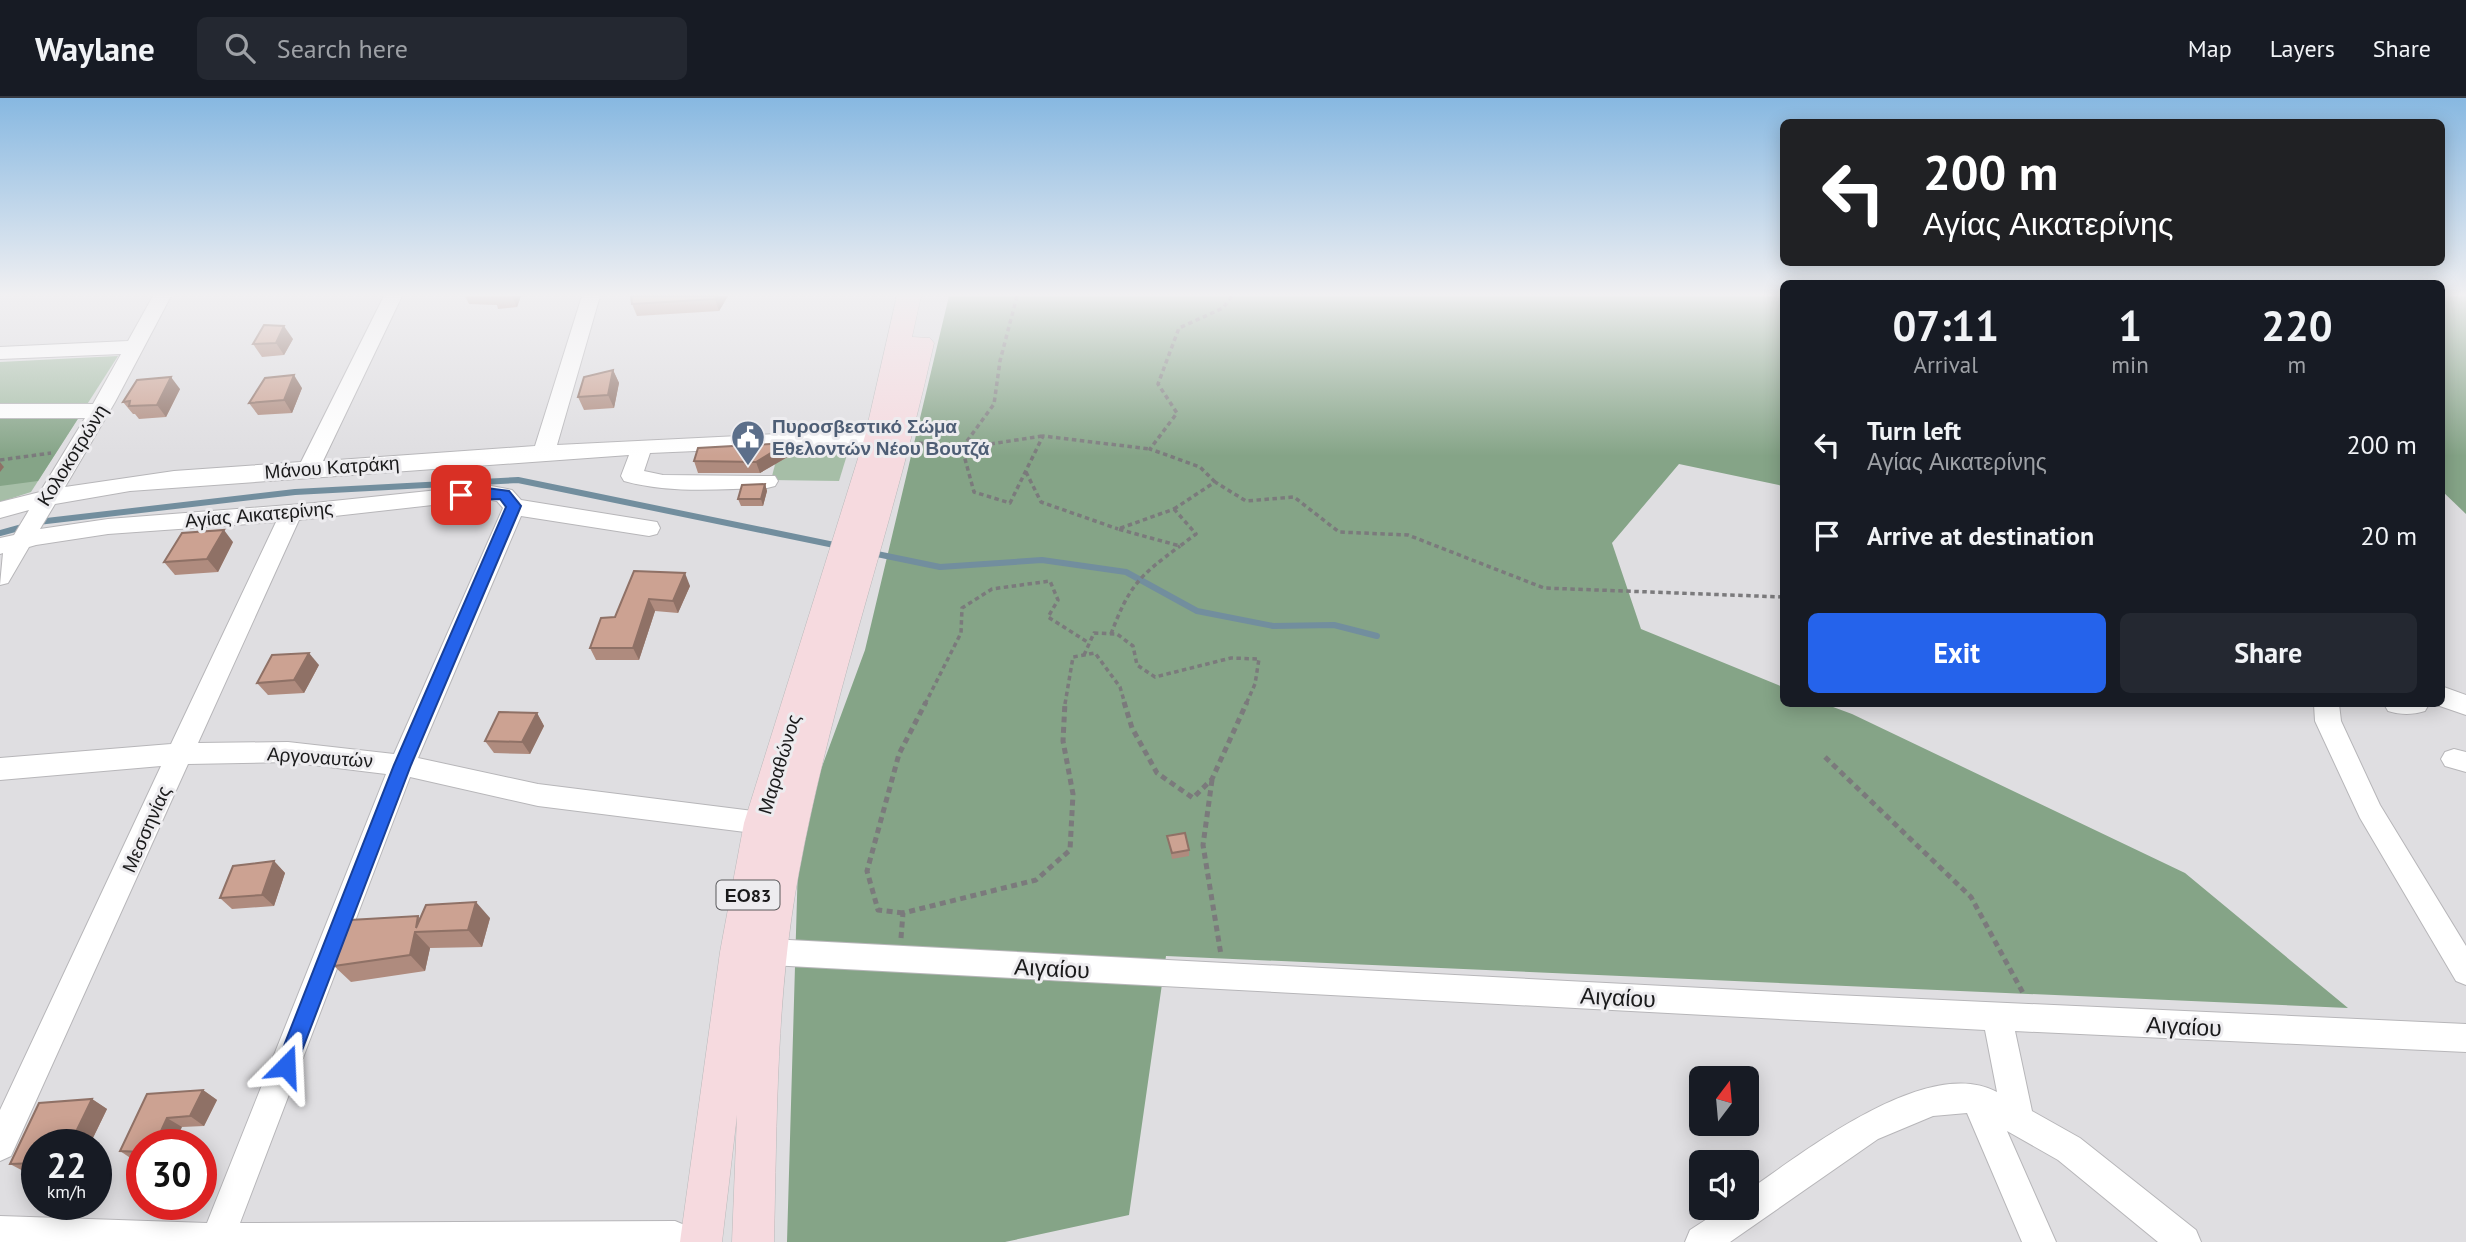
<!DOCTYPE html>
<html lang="en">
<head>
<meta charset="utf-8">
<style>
	:root { --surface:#171b24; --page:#242831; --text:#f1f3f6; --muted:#9ea1a6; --line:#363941; --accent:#2563eb }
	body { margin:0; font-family:"PT Sans",sans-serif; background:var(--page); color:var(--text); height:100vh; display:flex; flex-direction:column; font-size:26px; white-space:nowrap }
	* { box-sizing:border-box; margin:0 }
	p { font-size:23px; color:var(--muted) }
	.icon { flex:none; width:38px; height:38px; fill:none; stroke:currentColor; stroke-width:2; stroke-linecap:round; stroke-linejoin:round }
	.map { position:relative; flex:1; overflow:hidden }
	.panel { position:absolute; left:1780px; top:182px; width:665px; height:427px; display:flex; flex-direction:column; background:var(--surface); border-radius:10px; box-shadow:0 4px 18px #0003 }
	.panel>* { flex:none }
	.guide { position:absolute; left:1780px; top:21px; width:665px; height:147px; border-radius:10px; box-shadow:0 4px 18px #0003; background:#202124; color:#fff; overflow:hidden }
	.needle { width:46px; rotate:16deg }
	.fabs { position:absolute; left:1689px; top:968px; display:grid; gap:14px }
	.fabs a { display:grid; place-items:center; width:70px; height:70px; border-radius:10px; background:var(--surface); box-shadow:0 4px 18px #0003; font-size:35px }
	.speed { position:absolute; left:21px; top:1031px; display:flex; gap:14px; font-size:35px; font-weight:700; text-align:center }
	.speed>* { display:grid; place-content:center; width:91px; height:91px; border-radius:50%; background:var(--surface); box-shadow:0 4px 18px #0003; line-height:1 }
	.speed small { font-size:18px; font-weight:400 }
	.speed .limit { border:10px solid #d22; background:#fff; color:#111 }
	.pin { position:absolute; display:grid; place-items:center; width:60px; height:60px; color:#fff; margin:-30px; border-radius:14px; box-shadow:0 4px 10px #0006 }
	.me { position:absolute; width:77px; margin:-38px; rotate:21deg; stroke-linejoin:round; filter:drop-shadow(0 0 5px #0008) }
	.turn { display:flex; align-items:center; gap:24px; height:147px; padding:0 28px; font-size:32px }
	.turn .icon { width:91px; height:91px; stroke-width:2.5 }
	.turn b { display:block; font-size:49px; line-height:60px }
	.eta { display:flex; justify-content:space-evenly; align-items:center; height:119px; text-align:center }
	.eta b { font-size:42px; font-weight:600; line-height:49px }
	.primary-button { display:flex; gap:14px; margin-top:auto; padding:14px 28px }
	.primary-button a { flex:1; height:80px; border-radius:10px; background:var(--accent); color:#fff; font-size:28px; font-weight:600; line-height:80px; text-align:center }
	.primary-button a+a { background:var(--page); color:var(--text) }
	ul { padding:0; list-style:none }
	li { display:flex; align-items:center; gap:21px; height:91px; padding:0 28px }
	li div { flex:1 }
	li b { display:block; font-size:26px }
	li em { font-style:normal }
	header { display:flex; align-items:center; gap:42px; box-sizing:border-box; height:98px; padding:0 35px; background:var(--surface); border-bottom:2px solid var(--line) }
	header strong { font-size:33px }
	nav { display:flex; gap:38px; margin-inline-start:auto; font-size:24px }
	.search { width:490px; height:63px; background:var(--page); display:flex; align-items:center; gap:18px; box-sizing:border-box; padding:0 24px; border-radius:10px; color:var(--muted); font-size:26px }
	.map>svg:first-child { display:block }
	.green { fill:#a6bea7 }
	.forest { fill:#85a487 }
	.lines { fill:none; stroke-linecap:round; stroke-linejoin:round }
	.stream { stroke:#728e9e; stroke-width:6 }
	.minor-casing { stroke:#b7b6b9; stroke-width:2 }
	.major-casing { stroke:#bababb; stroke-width:1 }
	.path-far1 { stroke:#7b7a7c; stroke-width:3.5; stroke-dasharray:4.5 3.5; stroke-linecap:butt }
	.path { stroke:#7b7a7c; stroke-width:5; stroke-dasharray:6 4.5; stroke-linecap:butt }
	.minor { fill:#fff; fill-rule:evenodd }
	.major { fill:#f6dadf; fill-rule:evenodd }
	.wall { fill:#af8b7e }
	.shaded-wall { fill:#8f7166 }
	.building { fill:#cca292; stroke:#8f7166; stroke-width:2 }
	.route { fill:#2563eb; stroke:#184099; stroke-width:2 }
	.labels { text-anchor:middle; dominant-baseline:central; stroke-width:6; stroke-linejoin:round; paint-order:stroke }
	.shield { fill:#edecef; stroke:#59595b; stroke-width:2 }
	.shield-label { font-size:18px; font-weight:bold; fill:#1a1a1b }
	.service-label { font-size:19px; font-weight:bold; fill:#4e5e75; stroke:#edecef; text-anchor:start }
	.street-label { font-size:19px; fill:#1a1a1b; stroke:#edecef }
	.near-street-label { font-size:23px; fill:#1a1a1b; stroke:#edecef }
</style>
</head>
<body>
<header>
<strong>Waylane</strong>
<div class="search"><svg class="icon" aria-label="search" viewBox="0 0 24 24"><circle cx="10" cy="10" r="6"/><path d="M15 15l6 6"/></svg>Search here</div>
<nav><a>Map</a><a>Layers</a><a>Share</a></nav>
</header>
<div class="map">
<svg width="2466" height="1144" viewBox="0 0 2466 1144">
	<rect width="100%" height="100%" fill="#dfdee1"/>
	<!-- green -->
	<g class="green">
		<polygon points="118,258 31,394 0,404 0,264"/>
		<polygon points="850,347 839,383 771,382 779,351"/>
	</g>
	<!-- forest -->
	<g class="forest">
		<polygon points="949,198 1783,198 1783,388 1679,366 1612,445 1641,531 1783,589 1783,606 1825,606 1852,616 2185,775 2348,910 1166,858 1129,1117 1005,1144 787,1144 799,731 865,552"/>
		<polygon points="2441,198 2466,198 2466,416 2441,392"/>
		<polygon points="0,316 81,316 38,383 0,388"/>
	</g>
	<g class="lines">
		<!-- stream -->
		<g class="stream">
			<polyline points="38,424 295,394 518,382 839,448"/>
			<polyline points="0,435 26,428"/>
			<polyline points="872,455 940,469 1042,462 1126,474 1197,513 1273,528 1334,527 1377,538"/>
		</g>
		<!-- minor casing -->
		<g class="minor-casing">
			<g id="minor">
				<path d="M153,198H171L115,304L65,389L174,373L301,364L384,198H402L323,363L535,348L582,198H600L557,347L878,331L888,338L878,345L650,355L644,373L663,377L775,378L778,383L775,388L767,390C720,391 670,396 624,383L621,378L629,357L130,393L55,406L40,431L108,421L314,405L486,387L512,392L521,402L657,424L660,430L657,436L649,438L521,418L418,660L538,686L761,714L770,717L774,725L770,733L761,736L538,708L410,679L240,1125L675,1123L687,1128L690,1144H0V1118L207,1125L386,676L288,664L188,666L11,1058L0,1063V1012L161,668L0,682V660L171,646L276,424L108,436L36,447L29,449L8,485L0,487L3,455L0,456V440L14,437L29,412L0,420V404L40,394L85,320H0V306H93L121,256L0,261V249L128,243ZM486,401L497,403L503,410L394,656L288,644L198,645L299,422Z"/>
				<polygon points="2441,588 2466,597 2466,617 2434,606 2441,606"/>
				<polygon points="2314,606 2339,606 2341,623 2380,707 2466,848 2466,887 2456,883 2360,720 2315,623"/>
				<path d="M2384,606H2429L2425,613C2413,617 2400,617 2388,613Z"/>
				<polygon points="2454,651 2466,654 2466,674 2445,668 2441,661 2445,654"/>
				<path d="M770,841L1835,897L2466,926V954L2015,933L2032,1013L2080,1040L2196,1132L2201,1144H2158L2058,1062L2007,1033L2056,1144H2022L1967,1015L1933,1018L1878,1041L1730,1144H1685L1690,1132L1724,1110H1746V1094C1803,1055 1927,956 1997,994L1985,932L770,867L760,863L756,854L760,845Z"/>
			</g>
		</g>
		<!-- major casing -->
		<g class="major-casing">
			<path id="major" d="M897,198H921L912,239L930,240L934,245C895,423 832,595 799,774C776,896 777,1021 774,1144H732L737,1017L722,1144H680L720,854L744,725L865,338Z"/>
		</g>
		<!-- path-far1 -->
		<g class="path-far1">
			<polyline points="1017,198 1000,263 994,306 962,350 974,394 1010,405 1043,338 1150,351"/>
			<polyline points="919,345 965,350 1042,338"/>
			<polyline points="0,362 51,355"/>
			<polyline points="1026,374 1041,404 1118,431"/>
			<polyline points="1215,384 1200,369 1150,351 1177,315 1158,286 1179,230 1223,210 1232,198"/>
			<polyline points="1174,411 1215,384 1246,403 1294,399 1339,434 1408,437 1544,490 1783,499"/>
			<polygon points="1174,411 1196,436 1180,448 1118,431"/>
			<path d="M1111,536C1129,488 1139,478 1180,448"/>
			<polyline points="1084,557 1094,535 1117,536 1133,548 1137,567 1155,579 1231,560 1259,561 1255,586 1246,606"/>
			<polyline points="925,606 961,535 962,510 992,491 1050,483 1058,502 1048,519 1089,545"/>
			<polyline points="1065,606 1073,559 1095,555 1120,589 1125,606"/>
		</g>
		<!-- path -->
		<g class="path">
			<polyline points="1124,604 1132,630 1157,675 1193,700 1212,681 1247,604"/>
			<polyline points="1825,659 1971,799 2023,895"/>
			<polyline points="1212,682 1203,747 1221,857"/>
			<polyline points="903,815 878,812 867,773 899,656 926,604"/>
			<polyline points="901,840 903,815 1036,782 1070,752 1073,696 1063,643 1065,604"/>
		</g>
		<!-- minor -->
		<use href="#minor" class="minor"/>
		<!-- major -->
		<use href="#major" class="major"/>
	</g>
	<!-- wall -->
	<g class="wall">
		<polygon points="465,198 521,198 517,209 498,211 497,207 469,206"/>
		<polygon points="631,198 728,198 719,213 637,218 632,206"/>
		<polygon points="293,241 284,257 262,259 253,246"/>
		<polygon points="613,272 619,285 614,310 584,312 578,299"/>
		<polygon points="302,290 292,315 258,317 249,305"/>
		<polygon points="180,291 166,319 139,321 135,316 133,316 123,304"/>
		<polygon points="791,357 760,375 698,375 694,363"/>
		<polygon points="765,386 767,393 763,408 741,408 738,401"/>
		<polygon points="233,444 218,474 175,477 164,464"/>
		<polygon points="634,473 690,488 678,515 655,513 639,562 596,562 590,550 615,519"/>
		<polygon points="319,567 304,595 268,597 257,585"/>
		<polygon points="537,615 544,628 530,656 494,655 485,643"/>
		<polygon points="1167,738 1189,752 1189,758 1172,761"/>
		<polygon points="274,763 285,775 274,808 232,811 220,800"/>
		<polygon points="418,818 420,820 490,820 482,849 430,850 425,873 351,884 334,868"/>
		<polygon points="203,992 217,1002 204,1028 182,1029 142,1046 142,1063 135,1063 120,1053"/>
		<polygon points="92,1001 107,1011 90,1046 37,1046 37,1075 27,1075 10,1066 39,1005"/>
	</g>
	<!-- shaded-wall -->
	<g class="shaded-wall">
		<polygon points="512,198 521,198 517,209"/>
		<polygon points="717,198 728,198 719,213 715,201"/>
		<polygon points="284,228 293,241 284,257 276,245"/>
		<polygon points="613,272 619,285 614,310 608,297"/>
		<polygon points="294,277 302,290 292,315 284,302"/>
		<polygon points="171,279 180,291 166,319 157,307"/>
		<polygon points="787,345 791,357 760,375 756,364"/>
		<polygon points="0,364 4,369 0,374"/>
		<polygon points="765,386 767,393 763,408 761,401"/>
		<polygon points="224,432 233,444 218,474 207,461"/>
		<polygon points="685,475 690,488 678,515 673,503"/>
		<polygon points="649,501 655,513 639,562 633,550"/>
		<polygon points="309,555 319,567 304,595 294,582"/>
		<polygon points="537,615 544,628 530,656 522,644"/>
		<polygon points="274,763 285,775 274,808 262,797"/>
		<polygon points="476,804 490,820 482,849 468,832"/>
		<polygon points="415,834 430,850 425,873 410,857"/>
		<polygon points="203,992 217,1002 204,1028 190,1018"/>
		<polygon points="92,1001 107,1011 90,1046 70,1046"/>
		<polygon points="167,1020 182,1029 174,1046 155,1046"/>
	</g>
	<!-- building -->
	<g class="building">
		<polygon points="631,198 717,198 715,201 632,206"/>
		<polygon points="264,227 284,228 276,245 253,246"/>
		<polygon points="613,272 608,297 578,299 584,279"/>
		<polygon points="294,277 284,302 249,305 265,280"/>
		<polygon points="171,279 157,307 129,308 130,303 123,304 137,282"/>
		<polygon points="787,345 756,364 694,363 698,350"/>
		<polygon points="765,386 761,401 738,401 742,387"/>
		<polygon points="224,432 207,461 164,464 182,435"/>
		<polygon points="634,473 685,475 673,503 649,501 633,550 590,550 601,520 615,519"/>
		<polygon points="309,555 294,582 257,585 272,557"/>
		<polygon points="499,614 537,615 522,644 485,643"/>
		<polygon points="1185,735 1189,752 1172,755 1167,738"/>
		<polygon points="274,763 262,797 220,800 233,768"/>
		<polygon points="476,804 468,832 415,834 410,857 334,868 350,822 418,818 416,830 426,807"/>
		<polygon points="203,992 190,1018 167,1020 155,1046 142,1046 142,1054 120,1053 147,996"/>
		<polygon points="92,1001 70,1046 37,1046 37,1065 10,1066 39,1005"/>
	</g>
	<!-- sky -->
	<linearGradient id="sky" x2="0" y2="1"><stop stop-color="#87b8e1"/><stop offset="0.55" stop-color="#f1f0f2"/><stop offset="1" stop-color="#f1f0f2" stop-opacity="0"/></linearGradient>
	<rect width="2466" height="358" fill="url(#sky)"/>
	<!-- route -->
	<polygon class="route" points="486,390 509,393 521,408 411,667 296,968 293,974 286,977 279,974 276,968 394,667 506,409 500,401 461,402 453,397 461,392"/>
	<!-- icons -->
	<defs>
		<g id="civic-pin" transform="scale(1.75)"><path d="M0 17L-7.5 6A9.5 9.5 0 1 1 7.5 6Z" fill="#5c6f8a" stroke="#edecef"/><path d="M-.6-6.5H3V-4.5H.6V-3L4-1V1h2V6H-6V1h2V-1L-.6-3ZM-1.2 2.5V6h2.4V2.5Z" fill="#fff"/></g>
	</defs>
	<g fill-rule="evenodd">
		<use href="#civic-pin" x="748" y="339"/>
	</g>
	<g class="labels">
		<!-- shield labels -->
		<rect class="shield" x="716.5" y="782.5" width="63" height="29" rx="5"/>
		<g class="shield-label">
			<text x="748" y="797">ΕΟ83</text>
		</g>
		<!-- service labels -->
		<g class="service-label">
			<text x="772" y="328">Πυροσβεστικό Σώμα<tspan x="772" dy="22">Εθελοντών Νέου Βουτζά</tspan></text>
		</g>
		<!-- street labels -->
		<g class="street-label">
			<text transform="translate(72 357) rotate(-58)">Κολοκοτρώνη</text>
			<text transform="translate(332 369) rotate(-4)">Μάνου Κατράκη</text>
			<text transform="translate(259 416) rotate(-5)">Αγίας Αικατερίνης</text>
			<text transform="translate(320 659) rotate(4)">Αργοναυτών</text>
			<text transform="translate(779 666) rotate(-73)">Μαραθώνος</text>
			<text transform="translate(146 731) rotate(-66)">Μεσσηνίας</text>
		</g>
		<!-- near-street labels -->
		<g class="near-street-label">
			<text transform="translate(1052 870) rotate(3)">Αιγαίου</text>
			<text transform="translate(1618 899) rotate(3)">Αιγαίου</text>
			<text transform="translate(2184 928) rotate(3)">Αιγαίου</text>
		</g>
	</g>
</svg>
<div class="fabs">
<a><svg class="needle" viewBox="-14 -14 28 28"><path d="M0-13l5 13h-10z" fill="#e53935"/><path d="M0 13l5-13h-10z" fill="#9ea1a6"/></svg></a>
<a><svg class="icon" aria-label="sound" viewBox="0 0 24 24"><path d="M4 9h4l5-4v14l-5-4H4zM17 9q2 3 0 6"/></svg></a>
</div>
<div class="speed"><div>22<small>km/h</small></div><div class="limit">30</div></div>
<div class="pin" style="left:461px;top:397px;background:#d93025"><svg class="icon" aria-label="arrive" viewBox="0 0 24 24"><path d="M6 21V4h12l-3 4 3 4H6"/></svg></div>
<svg class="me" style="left:286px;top:968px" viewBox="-20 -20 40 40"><path d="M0-17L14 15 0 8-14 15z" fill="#2563eb" stroke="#fff" stroke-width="4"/></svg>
<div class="guide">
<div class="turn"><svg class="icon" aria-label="left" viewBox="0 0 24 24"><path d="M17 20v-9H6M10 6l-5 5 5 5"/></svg><div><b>200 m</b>Αγίας Αικατερίνης</div></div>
</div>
<section class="panel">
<div class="eta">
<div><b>07:11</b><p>Arrival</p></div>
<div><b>1</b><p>min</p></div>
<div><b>220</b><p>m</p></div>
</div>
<ul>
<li><svg class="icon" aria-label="left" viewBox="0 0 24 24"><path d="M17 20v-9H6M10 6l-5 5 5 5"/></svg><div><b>Turn left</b><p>Αγίας Αικατερίνης</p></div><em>200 m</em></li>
<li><svg class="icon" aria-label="arrive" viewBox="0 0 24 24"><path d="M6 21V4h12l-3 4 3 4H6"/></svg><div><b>Arrive at destination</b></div><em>20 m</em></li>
</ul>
<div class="primary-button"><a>Exit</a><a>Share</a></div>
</section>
</div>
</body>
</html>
